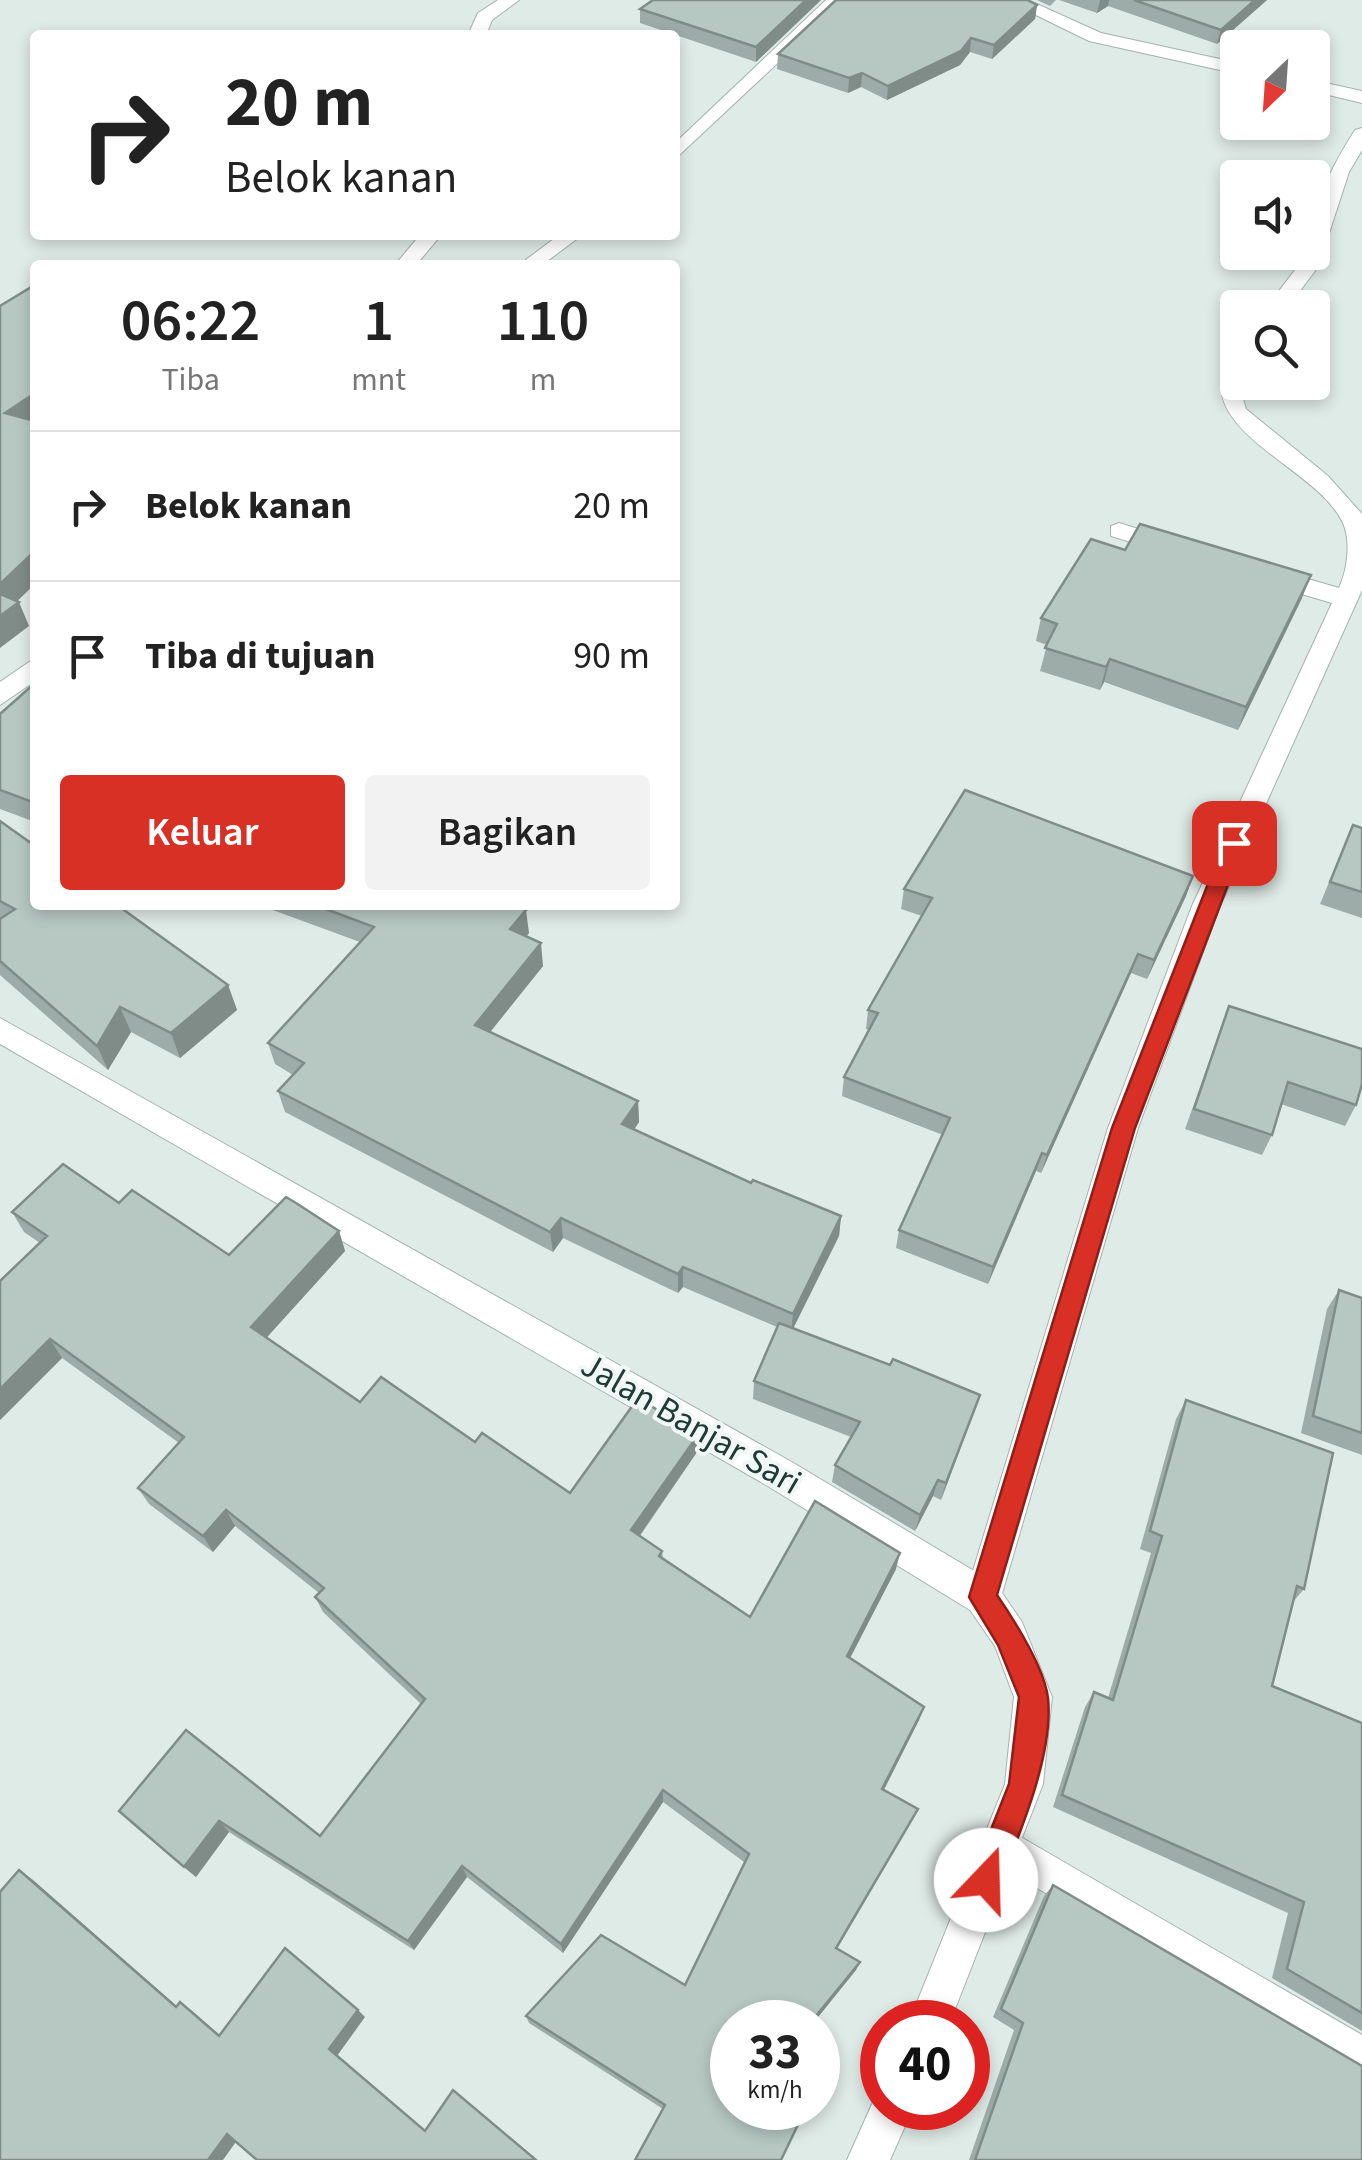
<!DOCTYPE html>
<html lang="id">
<head>
<meta charset="utf-8">
<style>
	:root { --surface:#fff; --page:#f2f2f2; --text:#222; --muted:#767676; --line:#e0e0e0; --accent:#d93025 }
	body { margin:0; font-family:"Source Sans 3",sans-serif; background:var(--page); color:var(--text); height:100vh; display:flex; flex-direction:column; font-size:38px; white-space:nowrap }
	* { box-sizing:border-box; margin:0 }
	p { font-size:32px; color:var(--muted) }
	.icon { flex:none; width:55px; height:55px; fill:none; stroke:currentColor; stroke-width:2; stroke-linecap:round; stroke-linejoin:round }
	.map { position:relative; flex:1; overflow:hidden }
	.side { position:absolute; left:30px; top:260px; width:650px; height:650px; display:flex; flex-direction:column; background:var(--surface); border-radius:10px; box-shadow:0 5px 15px #0003 }
	.side>* { flex:none }
	.hud { position:absolute; left:30px; top:30px; width:650px; height:210px; border-radius:10px; box-shadow:0 5px 15px #0003; background:#fff; color:var(--text); overflow:hidden }
	.needle { width:65px; rotate:205deg }
	.tools { position:absolute; left:1220px; top:30px; display:grid; gap:20px }
	.tools a { display:grid; place-items:center; width:110px; height:110px; border-radius:10px; background:var(--surface); box-shadow:0 5px 15px #0003; font-size:50px }
	.speed { position:absolute; left:710px; top:2000px; display:flex; gap:20px; font-size:50px; font-weight:700; text-align:center }
	.speed>* { display:grid; place-content:center; width:130px; height:130px; border-radius:50%; background:var(--surface); box-shadow:0 5px 15px #0003; line-height:1 }
	.speed small { font-size:25px; font-weight:400 }
	.speed .limit { border:15px solid #d22; background:#fff; color:#111 }
	.pin { position:absolute; display:grid; place-items:center; width:85px; height:85px; color:#fff; margin:-42px; border-radius:20px; box-shadow:0 5px 15px #0006 }
	.me { position:absolute; width:110px; margin:-55px; rotate:21deg; stroke-linejoin:round; filter:drop-shadow(0 0 8px #0008) }
	.turn { display:flex; align-items:center; gap:35px; height:210px; padding:0 30px; font-size:45px }
	.turn .icon { width:130px; height:130px; stroke-width:2.5 }
	.turn b { display:block; font-size:70px; line-height:85px }
	.eta { display:flex; justify-content:space-evenly; align-items:center; height:170px; text-align:center }
	.eta b { font-size:60px; font-weight:600; line-height:70px }
	.cta { display:flex; gap:20px; margin-top:auto; padding:20px 30px }
	.cta a { flex:1; height:115px; border-radius:10px; background:var(--accent); color:#fff; font-size:40px; font-weight:600; line-height:115px; text-align:center }
	.cta a+a { background:var(--page); color:var(--text) }
	ul { padding:0; list-style:none }
	li { display:flex; align-items:center; gap:30px; height:150px; padding:0 30px; border-top:2px solid var(--line) }
	li div { flex:1 }
	li b { display:block; font-size:38px }
	li em { font-style:normal }
	.map>svg:first-child { display:block }
	.lines { fill:none; stroke-linecap:round; stroke-linejoin:round }
	.minor-casing { stroke:#a2b3af; stroke-width:2 }
	.tertiary-casing { stroke:#a2b3af; stroke-width:2 }
	.minor { fill:#fff; fill-rule:evenodd }
	.tertiary { fill:#fff; fill-rule:evenodd }
	.wall { fill:#9daca8 }
	.shaded-wall { fill:#808c88 }
	.building { fill:#b7c8c3; stroke:#808c88; stroke-width:2.5 }
	.route { fill:#d93025; stroke:#8d1f18; stroke-width:2.5 }
	.labels { text-anchor:middle; dominant-baseline:central; stroke-width:8; stroke-linejoin:round; paint-order:stroke }
	.street-label { font-size:35px; fill:#203b37; stroke:#f0f7f4 }
</style>
</head>
<body>
<div class="map">
<svg width="1362" height="2160" viewBox="0 0 1362 2160">
	<rect width="100%" height="100%" fill="#dfebe7"/>
	<g class="lines">
		<!-- minor casing -->
		<g class="minor-casing">
			<g id="minor">
				<polygon points="498,0 519,0 492,20 486,35 468,35 478,13"/>
				<polygon points="826,0 845,0 675,159 675,143"/>
				<polygon points="1005,0 1028,0 1101,33 1238,63 1238,74 1089,41"/>
				<polygon points="1312,80 1362,91 1362,103 1312,91"/>
				<path d="M1362,128V150L1349,172L1318,267L1287,308H1266L1298,266L1303,252H1312C1312,206 1330,169 1355,130Z"/>
				<polygon points="420,235 441,235 416,265 395,265"/>
				<polygon points="559,235 582,235 542,265 519,265"/>
				<path d="M1238,350V382L1246,409L1328,476L1362,514V590L1220,906L1138,1128L1001,1597L996,1610L983,1615L970,1610L965,1597L1108,1128L1192,906L1332,603L1261,582L1258,576L1270,568L1339,588C1347,571 1352,540 1342,521C1315,467 1200,434 1224,366C1227,356 1228,353 1238,350Z"/>
				<polygon points="1119,523 1177,541 1181,546 1169,554 1111,536 1111,526"/>
				<polygon points="35,658 35,681 0,705 0,682"/>
				<polygon points="1000,1825 1362,2035 1362,2079 986,1858 981,1844 986,1830"/>
			</g>
		</g>
		<!-- tertiary casing -->
		<g class="tertiary-casing">
			<g id="tertiary">
				<polygon points="0,1018 790,1461 996,1584 1022,1622 1052,1697 1043,1784 950,2022 909,2022 1005,1784 1014,1697 995,1646 970,1610 766,1485 0,1044"/>
				<polygon points="882,2091 882,2108 913,2108 890,2160 847,2160 877,2093"/>
			</g>
		</g>
		<!-- minor -->
		<use href="#minor" class="minor"/>
		<!-- tertiary -->
		<use href="#tertiary" class="tertiary"/>
	</g>
	<!-- wall -->
	<g class="wall">
		<polygon points="653,0 821,0 756,62 640,23 640,9"/>
		<polygon points="1037,0 1056,0 1050,6"/>
		<polygon points="1059,0 1267,0 1217,44 1108,6 1097,13"/>
		<polygon points="1037,5 1035,19 992,59 970,52 960,65 887,100 861,87 848,93 777,69 778,54"/>
		<polygon points="1125,550 1302,598 1238,730 1104,682 1100,690 1040,671 1047,645 1036,641 1041,618"/>
		<polygon points="35,683 35,822 0,809 0,714"/>
		<polygon points="0,821 228,985 237,1010 180,1058 131,1032 108,1070 0,975"/>
		<polygon points="1353,825 1362,828 1362,918 1320,904"/>
		<polygon points="1193,876 1186,896 1147,979 1131,973 1041,1173 1036,1171 988,1284 896,1248 899,1230 943,1135 842,1096 844,1077 869,1030 866,1029 868,1010 922,916 901,909 904,889"/>
		<polygon points="259,905 515,905 529,933 526,936 543,966 490,1032 638,1101 639,1122 634,1130 751,1183 841,1216 839,1236 793,1328 890,1365 980,1395 941,1500 933,1496 915,1531 832,1482 835,1465 851,1437 753,1399 754,1381 777,1327 683,1287 678,1293 563,1238 553,1252 285,1112 278,1091 293,1075 275,1064 268,1043 360,942"/>
		<polygon points="1229,1006 1356,1105 1345,1126 1281,1104 1272,1135 1262,1155 1185,1129"/>
		<polygon points="119,1203 229,1255 339,1231 345,1251 266,1338 360,1402 475,1442 570,1493 697,1452 640,1536 662,1551 663,1558 750,1617 896,1569 850,1657 919,1720 884,1790 912,1820 837,1949 856,1970 814,2022 732,2022 663,2109 529,2023 526,2016 685,1985 744,1862 663,1802 563,1953 467,1877 414,1950 229,1832 196,1877 131,1823 186,1730 320,1836 421,1704 323,1612 315,1597 319,1593 235,1526 213,1552 149,1504 138,1488 179,1443 62,1358 0,1420 0,1281 40,1243 24,1232 12,1212"/>
		<polygon points="1339,1290 1362,1298 1362,1455 1301,1433 1327,1309"/>
		<polygon points="1186,1400 1304,1589 1293,1602 1272,1686 1362,1724 1362,2031 1272,1978 1288,1913 1053,1807 1085,1707 1094,1692 1108,1698 1151,1553 1140,1549 1176,1419"/>
		<polygon points="1053,1885 1362,2160 969,2160 1014,2030 993,2017 1044,1896"/>
	</g>
	<!-- shaded-wall -->
	<g class="shaded-wall">
		<polygon points="806,0 821,0 756,62 756,47"/>
		<polygon points="1100,0 1109,0 1108,6 1097,13"/>
		<polygon points="1255,0 1267,0 1217,44 1221,30"/>
		<polygon points="1037,5 1035,19 992,59 994,45"/>
		<polygon points="971,38 970,52 960,65 887,100 888,86"/>
		<polygon points="862,73 861,87 848,93 849,78"/>
		<polygon points="35,393 35,423 5,413"/>
		<polygon points="35,551 35,584 5,613 19,602 29,626 0,648 0,584"/>
		<polygon points="1311,575 1302,598 1238,730 1246,707"/>
		<polygon points="1110,659 1104,682 1100,690 1106,667"/>
		<polygon points="1193,876 1186,896 1147,979 1154,960"/>
		<polygon points="526,910 529,933 513,952 510,929"/>
		<polygon points="541,943 543,966 479,1046 475,1025"/>
		<polygon points="1138,954 1131,973 1041,1173 1047,1155"/>
		<polygon points="228,985 237,1010 180,1058 171,1033"/>
		<polygon points="120,1007 131,1032 108,1070 97,1046"/>
		<polygon points="638,1101 639,1122 623,1145 622,1124"/>
		<polygon points="1042,1153 1036,1171 988,1284 993,1267"/>
		<polygon points="841,1216 839,1236 791,1333 793,1314"/>
		<polygon points="561,1218 563,1238 553,1252 550,1232"/>
		<polygon points="339,1231 345,1251 259,1346 251,1327"/>
		<polygon points="683,1267 683,1287 678,1293 678,1274"/>
		<polygon points="50,1339 62,1358 0,1420 0,1389"/>
		<polygon points="980,1395 974,1412 941,1500 946,1483"/>
		<polygon points="698,1435 697,1452 632,1546 631,1530"/>
		<polygon points="938,1480 933,1496 915,1531 920,1515"/>
		<polygon points="226,1510 235,1526 213,1552 203,1536"/>
		<polygon points="900,1553 896,1569 844,1670 847,1656"/>
		<polygon points="924,1707 919,1720 878,1801 882,1789"/>
		<polygon points="663,1790 663,1802 563,1953 561,1944"/>
		<polygon points="918,1809 912,1820 832,1956 836,1948"/>
		<polygon points="219,1821 229,1832 196,1877 184,1867"/>
		<polygon points="462,1866 467,1877 414,1950 408,1941"/>
		<polygon points="19,1870 33,1880 187,2015 176,2007"/>
		<polygon points="860,1962 856,1970 814,2022 811,2022"/>
		<polygon points="180,2002 191,2010 229,2043 219,2036"/>
		<polygon points="358,2010 365,2017 337,2056 329,2049"/>
		<polygon points="227,2134 238,2139 223,2160 208,2160"/>
	</g>
	<!-- building -->
	<g class="building">
		<polygon points="653,0 806,0 756,47 640,9"/>
		<polygon points="836,0 1027,0 1037,5 994,45 971,38 961,51 888,86 862,73 849,78 778,54"/>
		<polygon points="1134,0 1255,0 1221,30"/>
		<polygon points="33,286 35,287 35,393 5,413 35,421 35,551 0,584 0,306"/>
		<polygon points="1140,524 1311,575 1246,707 1110,659 1106,667 1045,648 1057,624 1041,618 1091,539 1125,550"/>
		<polygon points="0,594 19,602 0,616"/>
		<polygon points="35,683 35,803 0,790 0,714"/>
		<polygon points="965,790 1193,876 1154,960 1138,954 1047,1155 1042,1153 993,1267 899,1230 950,1118 844,1077 878,1013 868,1010 932,898 904,889"/>
		<polygon points="0,821 35,846 35,905 117,905 228,985 171,1033 120,1007 97,1046 0,961 0,919 15,909 0,901"/>
		<polygon points="1353,825 1362,828 1362,892 1330,882"/>
		<polygon points="315,905 515,905 526,910 510,929 541,943 475,1025 638,1101 622,1124 751,1183 753,1180 841,1216 793,1314 683,1267 678,1274 561,1218 550,1232 278,1091 304,1063 268,1043 374,927"/>
		<polygon points="1229,1006 1362,1049 1362,1084 1356,1105 1288,1082 1272,1135 1194,1109"/>
		<polygon points="63,1164 119,1203 132,1190 229,1255 286,1197 296,1203 339,1231 251,1327 360,1402 381,1377 475,1442 482,1433 570,1493 638,1398 698,1435 631,1530 662,1551 659,1556 750,1617 815,1501 900,1553 847,1656 924,1707 882,1789 918,1809 836,1948 860,1962 811,2022 732,2022 732,2108 806,2108 781,2160 635,2160 665,2105 526,2016 601,1935 685,1985 749,1854 663,1790 561,1944 462,1866 408,1941 219,1821 184,1867 119,1811 186,1730 320,1836 425,1699 315,1597 324,1588 226,1510 203,1536 138,1488 184,1437 50,1339 0,1389 0,1281 47,1236 12,1212"/>
		<polygon points="1339,1290 1362,1298 1362,1433 1313,1416"/>
		<polygon points="779,1323 890,1365 893,1359 980,1395 946,1483 938,1480 920,1515 835,1465 860,1422 754,1381"/>
		<polygon points="1186,1400 1333,1453 1304,1589 1297,1586 1272,1686 1362,1723 1362,2013 1287,1969 1304,1902 1062,1795 1094,1692 1113,1700 1162,1536 1150,1531"/>
		<polygon points="19,1870 176,2007 180,2002 219,2036 285,1948 358,2010 329,2049 425,2131 453,2090 536,2160 257,2160 227,2134 208,2160 0,2160 0,1892"/>
		<polygon points="1053,1885 1362,2066 1362,2160 975,2160 1023,2023 1001,2009"/>
	</g>
	<!-- route -->
	<path class="route" d="M1234,835L1244,843L1135,1128L997,1595C1014,1620 1044,1667 1048,1698C1054,1755 1018,1838 997,1890L986,1894L975,1890L971,1880L1009,1784L1019,1697L998,1645L969,1597L1112,1128L1224,843Z"/>
	<g class="labels">
		<!-- street labels -->
		<g class="street-label">
			<text transform="translate(691 1424) rotate(30)">Jalan Banjar Sari</text>
		</g>
	</g>
</svg>
<div class="tools">
<a><svg class="needle" viewBox="-14 -14 28 28"><path d="M0-13l5 13h-10z" fill="#e53935"/><path d="M0 13l5-13h-10z" fill="#767676"/></svg></a>
<a><svg class="icon" aria-label="sound" viewBox="0 0 24 24"><path d="M4 9h4l5-4v14l-5-4H4zM17 9q2 3 0 6"/></svg></a>
<a><svg class="icon" aria-label="search" viewBox="0 0 24 24"><circle cx="10" cy="10" r="6"/><path d="M15 15l6 6"/></svg></a>
</div>
<div class="speed"><div>33<small>km/h</small></div><div class="limit">40</div></div>
<div class="pin" style="left:1234px;top:843px;background:#d93025"><svg class="icon" aria-label="arrive" viewBox="0 0 24 24"><path d="M6 21V4h12l-3 4 3 4H6"/></svg></div>
<svg class="me" style="left:986px;top:1880px" viewBox="-20 -20 40 40"><circle r="19" fill="#fff"/><path d="M0-13L10 11 0 6-10 11z" fill="#d93025"/></svg>
<div class="hud">
<div class="turn"><svg class="icon" aria-label="right" viewBox="0 0 24 24"><path d="M7 20v-9h11M14 6l5 5-5 5"/></svg><div><b>20 m</b>Belok kanan</div></div>
</div>
<section class="side">
<div class="eta">
<div><b>06:22</b><p>Tiba</p></div>
<div><b>1</b><p>mnt</p></div>
<div><b>110</b><p>m</p></div>
</div>
<ul>
<li><svg class="icon" aria-label="right" viewBox="0 0 24 24"><path d="M7 20v-9h11M14 6l5 5-5 5"/></svg><div><b>Belok kanan</b></div><em>20 m</em></li>
<li><svg class="icon" aria-label="arrive" viewBox="0 0 24 24"><path d="M6 21V4h12l-3 4 3 4H6"/></svg><div><b>Tiba di tujuan</b></div><em>90 m</em></li>
</ul>
<div class="cta"><a>Keluar</a><a>Bagikan</a></div>
</section>
</div>
</body>
</html>
